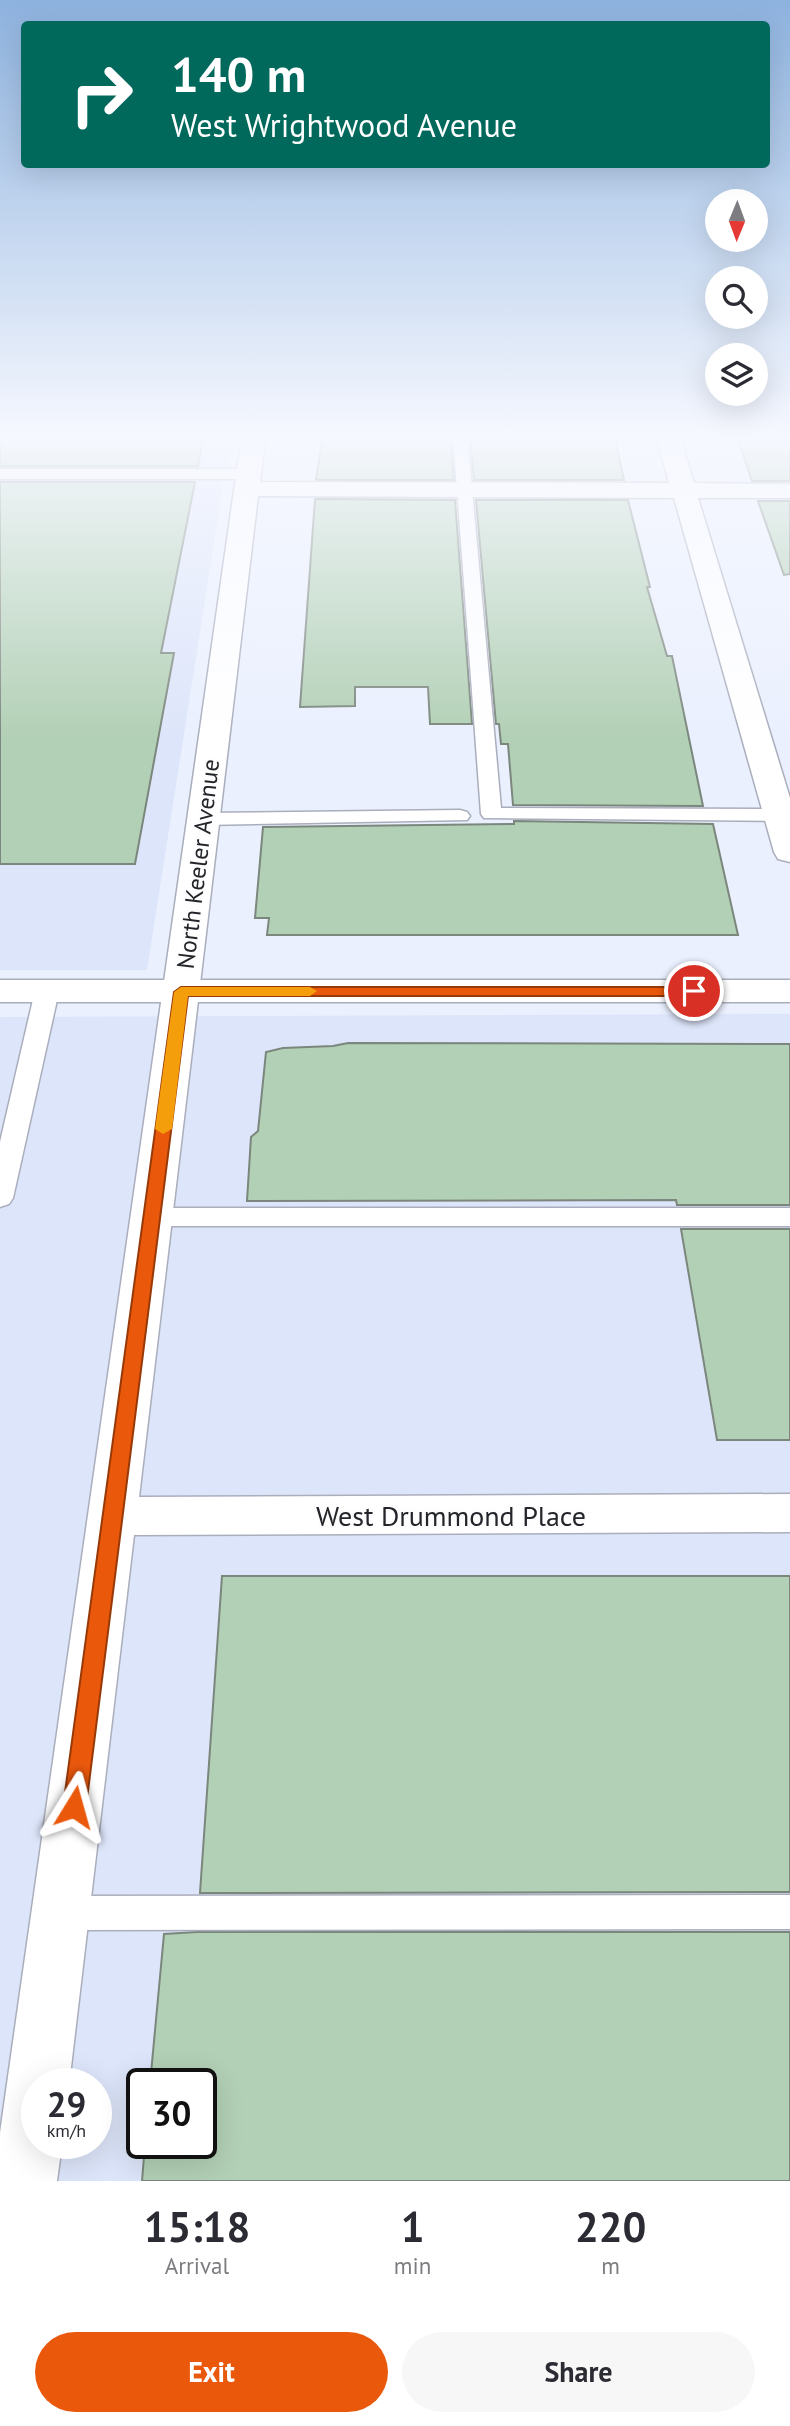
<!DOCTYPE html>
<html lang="en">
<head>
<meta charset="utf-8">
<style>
	:root { --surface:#fff; --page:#f7f7f7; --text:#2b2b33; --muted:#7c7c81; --accent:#ea580c }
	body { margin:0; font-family:"PT Sans",sans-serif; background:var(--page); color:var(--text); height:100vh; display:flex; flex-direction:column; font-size:26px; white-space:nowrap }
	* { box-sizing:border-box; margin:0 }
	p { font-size:23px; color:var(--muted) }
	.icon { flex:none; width:38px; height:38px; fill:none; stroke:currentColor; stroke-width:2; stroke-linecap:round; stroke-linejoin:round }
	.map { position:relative; height:2181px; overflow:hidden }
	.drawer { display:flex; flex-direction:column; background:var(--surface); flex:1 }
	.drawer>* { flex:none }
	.top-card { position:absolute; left:21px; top:21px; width:749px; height:147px; border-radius:7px; box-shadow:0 7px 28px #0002; background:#00695c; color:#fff; overflow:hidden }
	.needle { width:46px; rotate:181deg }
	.controls { position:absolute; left:705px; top:189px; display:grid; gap:14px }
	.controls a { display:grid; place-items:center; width:63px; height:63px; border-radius:50%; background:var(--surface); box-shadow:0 7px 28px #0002; font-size:35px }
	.speed { position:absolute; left:21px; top:2068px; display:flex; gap:14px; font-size:35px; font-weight:700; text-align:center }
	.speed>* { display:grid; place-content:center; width:91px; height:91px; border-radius:50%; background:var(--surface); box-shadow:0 7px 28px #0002; line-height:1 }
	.speed small { font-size:18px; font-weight:400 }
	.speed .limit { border:4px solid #111; border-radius:10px; background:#fff; color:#111 }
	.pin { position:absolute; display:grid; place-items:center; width:60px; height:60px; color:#fff; margin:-30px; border:4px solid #fff; border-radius:50%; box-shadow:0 2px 7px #0007 }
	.me { position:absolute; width:77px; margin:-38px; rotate:8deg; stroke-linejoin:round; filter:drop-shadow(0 0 5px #0008) }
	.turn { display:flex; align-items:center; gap:24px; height:147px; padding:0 35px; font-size:32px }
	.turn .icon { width:91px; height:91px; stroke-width:2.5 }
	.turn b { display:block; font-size:49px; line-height:60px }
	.eta { display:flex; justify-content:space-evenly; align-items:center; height:119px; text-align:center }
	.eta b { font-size:42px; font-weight:800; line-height:49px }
	.action { display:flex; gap:14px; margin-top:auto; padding:14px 35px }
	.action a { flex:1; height:80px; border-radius:42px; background:var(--accent); color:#fff; font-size:28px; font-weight:800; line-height:80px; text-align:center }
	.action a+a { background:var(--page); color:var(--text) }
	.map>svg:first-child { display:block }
	.built { fill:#dde5fa; fill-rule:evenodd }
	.building { fill:#b2d0b5; stroke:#7b867c; stroke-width:2 }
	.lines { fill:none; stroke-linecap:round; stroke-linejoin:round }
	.lane-casing { stroke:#aaaebc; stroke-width:3 }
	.street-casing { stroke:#aaaebc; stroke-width:3 }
	.secondary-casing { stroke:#aaaebc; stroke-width:3 }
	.lane { fill:#fff; fill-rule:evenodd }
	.street { fill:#fff; fill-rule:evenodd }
	.secondary { fill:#fff; fill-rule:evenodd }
	.route { fill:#ea580c; stroke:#983908; stroke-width:2 }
	.slow { fill:#f59e0b }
	.labels { text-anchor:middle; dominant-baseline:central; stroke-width:5; stroke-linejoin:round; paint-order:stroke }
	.street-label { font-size:24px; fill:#23252a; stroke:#fdfdfd }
	.near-street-label { font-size:28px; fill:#23252a; stroke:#fdfdfd }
</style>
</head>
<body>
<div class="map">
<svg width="790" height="2181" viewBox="0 0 790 2181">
	<rect width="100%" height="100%" fill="#eaf0fe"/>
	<!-- built -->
	<g class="built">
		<polygon points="0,434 231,434 147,970 0,970"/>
		<path d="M790,1014V2181H0V1017ZM37,2084H96V2144H37ZM142,2084H201V2144H142Z"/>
	</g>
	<!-- building -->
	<g class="building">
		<polygon points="0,434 204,434 198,466 0,466"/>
		<polygon points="323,434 450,434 454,480 316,480"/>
		<polygon points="470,434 614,434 624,480 474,480"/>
		<polygon points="736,434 790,434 790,481 752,481"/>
		<polygon points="0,482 195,482 161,653 174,653 135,864 0,864"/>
		<polygon points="315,499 455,500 472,724 430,724 428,687 355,687 355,706 300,707"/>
		<polygon points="476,500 628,500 650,587 647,587 667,656 672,656 703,806 513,805 508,744 501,744 499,724 496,724"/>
		<polygon points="758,501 790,501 790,574 784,575"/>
		<polygon points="514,821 713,824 738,935 267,935 269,918 255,918 263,827 514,824"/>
		<polygon points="348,1043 790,1044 790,1205 677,1205 676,1200 247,1201 251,1137 258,1131 266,1052 283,1048 333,1046"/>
		<polygon points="681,1229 790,1229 790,1440 717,1440"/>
		<polygon points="222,1576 790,1576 790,1892 200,1893"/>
		<polygon points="197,1932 790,1932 790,2181 142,2181 145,2144 201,2144 201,2084 150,2084 164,1934"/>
	</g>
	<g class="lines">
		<!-- lane casing -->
		<g class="lane-casing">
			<g id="lane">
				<polygon points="453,434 467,434 501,808 790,809 790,821 484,818 481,814"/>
				<polygon points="0,469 249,469 257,474 249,479 0,479"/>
				<polygon points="460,810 467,812 470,816 467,820 204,825 197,823 194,819 197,815 204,813"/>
				<polygon points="47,984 55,986 59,991 13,1198 9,1204 0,1207 0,1142 35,991 39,986"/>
				<polygon points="152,1208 790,1208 790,1226 152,1226 143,1223 139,1217 143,1211"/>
				<polygon points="790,1895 790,1929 60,1930 47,1925 42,1913 47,1901 60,1896"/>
			</g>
		</g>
		<!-- street casing -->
		<g class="street-casing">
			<polygon id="street" points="242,434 266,434 260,482 669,483 656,434 679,434 694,483 790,484 790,498 698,498 790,798 790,862 778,859 774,852 674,498 258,496 139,1497 790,1494 790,1532 134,1535 69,2084 37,2084 37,2144 62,2144 57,2181 0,2181 0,2133"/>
		</g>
		<!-- secondary casing -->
		<g class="secondary-casing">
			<rect id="secondary" x="0" y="980" width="790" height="22"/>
		</g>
		<!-- lane -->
		<use href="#lane" class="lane"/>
		<!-- street -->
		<use href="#street" class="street"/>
		<!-- secondary -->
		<use href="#secondary" class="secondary"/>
	</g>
	<!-- sky -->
	<linearGradient id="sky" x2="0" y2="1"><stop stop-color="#8db2de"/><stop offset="0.59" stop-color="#f6f8ff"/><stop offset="1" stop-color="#f6f8ff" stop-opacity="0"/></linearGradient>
	<rect width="790" height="739" fill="url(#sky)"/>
	<!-- route -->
	<polygon class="route" points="181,987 694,987 702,991 694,996 188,996 86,1807 82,1814 74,1817 66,1814 63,1807 174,992"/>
	<!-- slow -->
	<polygon class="slow" points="181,987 310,987 317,991 310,996 188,996 172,1129 163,1134 155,1129 174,992"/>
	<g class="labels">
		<!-- street labels -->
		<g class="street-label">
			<text transform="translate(198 864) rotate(-83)">North Keeler Avenue</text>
		</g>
		<!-- near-street labels -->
		<g class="near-street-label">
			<text x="451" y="1515">West Drummond Place</text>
		</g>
	</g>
</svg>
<div class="controls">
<a><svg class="needle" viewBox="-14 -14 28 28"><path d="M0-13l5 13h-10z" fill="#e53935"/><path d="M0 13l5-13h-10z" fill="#7c7c81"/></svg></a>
<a><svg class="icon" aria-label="search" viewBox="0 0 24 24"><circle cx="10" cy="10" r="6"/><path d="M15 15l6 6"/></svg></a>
<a><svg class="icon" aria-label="layers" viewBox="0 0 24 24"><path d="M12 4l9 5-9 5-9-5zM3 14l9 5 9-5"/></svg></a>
</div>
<div class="speed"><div>29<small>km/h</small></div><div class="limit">30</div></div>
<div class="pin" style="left:694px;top:991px;background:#d93025"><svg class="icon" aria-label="arrive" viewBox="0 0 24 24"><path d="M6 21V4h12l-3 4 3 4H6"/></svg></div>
<svg class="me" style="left:74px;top:1807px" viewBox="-20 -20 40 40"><path d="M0-17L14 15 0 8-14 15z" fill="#ea580c" stroke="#fff" stroke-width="4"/></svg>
<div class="top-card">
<div class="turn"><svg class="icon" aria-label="right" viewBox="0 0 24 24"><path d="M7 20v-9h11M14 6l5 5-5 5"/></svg><div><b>140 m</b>West Wrightwood Avenue</div></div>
</div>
</div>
<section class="drawer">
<div class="eta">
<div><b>15:18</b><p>Arrival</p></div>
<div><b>1</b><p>min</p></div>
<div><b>220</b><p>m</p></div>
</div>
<div class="action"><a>Exit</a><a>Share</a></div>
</section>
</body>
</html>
